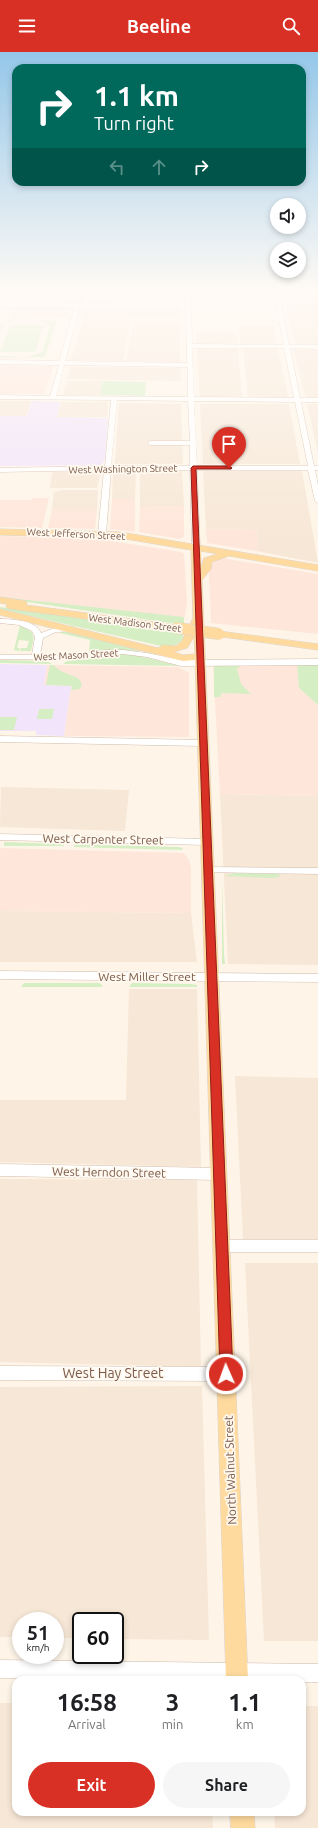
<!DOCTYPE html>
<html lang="en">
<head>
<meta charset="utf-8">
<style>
	:root { --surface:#fff; --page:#f6f6f6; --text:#202124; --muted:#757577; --accent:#d93025 }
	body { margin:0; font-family:Ubuntu,sans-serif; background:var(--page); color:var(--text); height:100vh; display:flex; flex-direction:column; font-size:15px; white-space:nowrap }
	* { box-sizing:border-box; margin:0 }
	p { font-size:13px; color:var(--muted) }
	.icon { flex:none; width:22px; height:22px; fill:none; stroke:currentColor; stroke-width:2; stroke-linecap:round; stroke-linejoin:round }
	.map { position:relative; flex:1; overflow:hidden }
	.drawer { position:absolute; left:12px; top:1624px; width:294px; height:140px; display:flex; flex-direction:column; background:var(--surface); border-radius:12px; box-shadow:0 2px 6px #0003 }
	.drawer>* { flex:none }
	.guide { position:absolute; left:12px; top:12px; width:294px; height:122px; border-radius:12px; box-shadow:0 2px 6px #0003; background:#00695c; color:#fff; overflow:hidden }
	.buttons { position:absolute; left:270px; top:146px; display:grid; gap:8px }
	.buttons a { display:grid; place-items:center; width:36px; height:36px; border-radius:50%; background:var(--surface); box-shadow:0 2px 6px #0003; font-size:20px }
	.speed { position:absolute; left:12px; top:1560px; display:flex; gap:8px; font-size:20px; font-weight:700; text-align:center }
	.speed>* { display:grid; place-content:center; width:52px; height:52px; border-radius:50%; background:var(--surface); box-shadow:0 2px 6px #0003; line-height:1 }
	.speed small { font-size:10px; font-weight:400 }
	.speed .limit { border:2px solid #111; border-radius:6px; background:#fff; color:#111 }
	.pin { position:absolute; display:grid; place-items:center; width:34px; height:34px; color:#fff; margin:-41px -17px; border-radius:50% 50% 50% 0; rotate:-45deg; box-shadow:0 0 4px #0007 }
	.pin .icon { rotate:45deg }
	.me { position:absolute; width:44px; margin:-22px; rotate:358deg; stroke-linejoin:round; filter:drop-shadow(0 0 3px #0008) }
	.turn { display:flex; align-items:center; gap:14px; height:84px; padding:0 16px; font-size:18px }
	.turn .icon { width:52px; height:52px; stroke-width:2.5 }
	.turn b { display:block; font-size:28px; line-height:34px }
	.lanes { display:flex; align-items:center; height:38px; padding:0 16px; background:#0003; justify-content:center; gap:20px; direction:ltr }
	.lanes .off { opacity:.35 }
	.eta { display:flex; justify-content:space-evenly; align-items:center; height:68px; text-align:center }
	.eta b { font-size:24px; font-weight:700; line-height:28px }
	.button { display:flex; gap:8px; margin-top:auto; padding:8px 16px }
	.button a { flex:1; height:46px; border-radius:24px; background:var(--accent); color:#fff; font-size:16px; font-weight:700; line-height:46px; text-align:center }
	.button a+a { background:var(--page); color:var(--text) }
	header { display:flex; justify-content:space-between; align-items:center; height:52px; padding:0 16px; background:var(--accent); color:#fff; font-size:18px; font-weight:700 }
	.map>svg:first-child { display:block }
	.residential { fill:#f7e7d6 }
	.commercial { fill:#ffe6db }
	.education { fill:#f2e4fb }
	.green { fill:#d5eec4 }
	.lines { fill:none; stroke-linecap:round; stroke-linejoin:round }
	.minor-casing { stroke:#d2bcac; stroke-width:1 }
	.major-casing { stroke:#ddd4d0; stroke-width:1 }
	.minor { fill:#fff; fill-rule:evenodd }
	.major { fill:#ffda9e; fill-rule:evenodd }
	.major-bridge-casing { stroke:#ddd4d0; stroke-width:12; stroke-linecap:butt }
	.major-bridge { stroke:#ffda9e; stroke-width:11 }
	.route { fill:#d93025; stroke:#8d1f18 }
	.labels { text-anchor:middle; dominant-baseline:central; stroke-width:3.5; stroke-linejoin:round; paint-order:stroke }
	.far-street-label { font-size:10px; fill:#7b5a49; stroke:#fff9f0 }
	.street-label { font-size:12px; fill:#7b5a49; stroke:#fff9f0 }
	.near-street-label { font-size:14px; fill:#7b5a49; stroke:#fff9f0 }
</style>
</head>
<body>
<header><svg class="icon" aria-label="menu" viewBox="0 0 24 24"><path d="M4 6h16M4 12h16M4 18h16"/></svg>Beeline<svg class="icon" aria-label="search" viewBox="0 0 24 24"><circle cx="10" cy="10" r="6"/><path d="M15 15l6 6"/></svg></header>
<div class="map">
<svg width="318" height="1776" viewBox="0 0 318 1776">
	<rect width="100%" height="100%" fill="#fef5e8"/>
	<!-- residential -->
	<g class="residential">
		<polygon points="0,238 86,238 84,251 0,250"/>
		<polygon points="95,238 180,238 180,250 92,251"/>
		<polygon points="194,238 267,238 269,249 194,250"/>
		<polygon points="282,238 318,238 318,248 285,249"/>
		<polygon points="318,253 318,293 295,293 286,254"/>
		<polygon points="14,256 70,256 67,266 15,265 11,263"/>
		<polygon points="86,256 180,256 179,264 131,264 130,267 84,266"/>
		<polygon points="83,268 131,268 123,309 71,308"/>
		<polygon points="134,269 180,269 180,310 126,309"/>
		<polygon points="238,273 274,274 277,292 241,292"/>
		<polygon points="196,279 236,280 237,292 196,292"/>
		<polygon points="197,297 238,297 242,345 200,345"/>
		<polygon points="243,297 278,297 288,345 248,345"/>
		<polygon points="293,297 318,297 318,345 306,345"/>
		<polygon points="70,315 181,316 181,329 67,327"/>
		<polygon points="67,329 103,329 100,343 63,343"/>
		<polygon points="0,349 31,349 26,364 0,364"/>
		<polygon points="61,350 108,350 107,365 57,365"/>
		<polygon points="119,351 181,352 183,412 115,412"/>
		<polygon points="200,352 289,352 300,412 203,412"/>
		<polygon points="307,352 318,352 318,401"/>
		<polygon points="98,419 101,421 97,436 50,436 52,420"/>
		<polygon points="113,419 136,419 135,447 112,447"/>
		<polygon points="140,419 182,419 184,454 140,455"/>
		<polygon points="205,419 302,419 318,511 256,499 258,491 256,478 206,477 203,420"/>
		<polygon points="63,438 98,438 97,457 52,457 54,440"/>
		<polygon points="1,735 129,738 125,779 0,775"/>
		<polygon points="220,742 318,744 318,913 228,912"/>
		<polygon points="0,859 191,861 197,910 0,910"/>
		<polygon points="129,937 197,937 201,1115 0,1110 0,1048 126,1048"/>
		<polygon points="235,1024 318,1026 318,1187 243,1187"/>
		<polygon points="0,1127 197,1128 201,1315 0,1310"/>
		<polygon points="245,1211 318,1211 318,1589 264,1589"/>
		<polygon points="202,1334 209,1588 115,1587 115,1569 81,1569 81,1586 55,1586 55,1569 21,1569 21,1585 0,1585 0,1335"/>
		<polygon points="0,1651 16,1651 16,1760 212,1760 213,1776 0,1776"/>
		<polygon points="302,1654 318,1654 318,1776 275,1776 274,1760 302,1760"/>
	</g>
	<!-- commercial -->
	<g class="commercial">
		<polygon points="0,313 53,314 44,342 0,342"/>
		<polygon points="33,446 49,446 42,476 0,475 0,448 31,448"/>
		<polygon points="112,447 135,447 135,480 110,477"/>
		<polygon points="184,454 184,485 179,487 139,480 140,455"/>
		<polygon points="52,457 97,457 95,477 48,476"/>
		<polygon points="206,477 256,478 258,491 256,499 207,491"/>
		<polygon points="0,484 92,486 181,500 184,502 187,551 184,568 0,545"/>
		<polygon points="222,506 318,522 318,582 211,571 209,523 210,512"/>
		<polygon points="297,612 299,636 318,653 318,744 220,742 213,614"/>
		<polygon points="47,613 178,615 189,621 189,685 64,684 71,634 43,633"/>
		<polygon points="0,796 184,801 189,808 191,815 191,861 0,859"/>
	</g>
	<!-- education -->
	<g class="education">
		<polygon points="32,349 60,350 57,365 108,366 105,407 102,413 0,414 0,364 27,364"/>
		<polygon points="0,612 47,613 44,633 71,634 64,684 36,683 36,679 0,679"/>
	</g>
	<!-- green -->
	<g class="green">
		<path d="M21,267L57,269L45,305L0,306V304L27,305L42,300L50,274C43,265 13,267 4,272L0,281V272L8,269Z"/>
		<polygon points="10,273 44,273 35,300 0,300"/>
		<polygon points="103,329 146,330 145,344 100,343"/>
		<polygon points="0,545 184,565 184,573 0,546"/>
		<polygon points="0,555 183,581 184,587 176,593 161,594 0,557"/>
		<path d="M20,573C36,581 35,583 31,599H20L21,596H27L29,589L19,588L17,596H20L19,599L14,598Z"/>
		<polygon points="60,579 65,579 140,598 139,599 118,598 83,601 81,600 89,600 90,588 60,581"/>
		<path d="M120,601L139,604L180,614L63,612C73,602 105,602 120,601Z"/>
		<polygon points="0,608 46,609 52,612 0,611"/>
		<polygon points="297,612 318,612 318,653 299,636"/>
		<polygon points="50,613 53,613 61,619 78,626 82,632 80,637 71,638 72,634 46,633"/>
		<polygon points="214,613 240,613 240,615 237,616 241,632 251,642 221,641 221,645 214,645"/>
		<polygon points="39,657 54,657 52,667 37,667"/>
		<polygon points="0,665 17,665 14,678 0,678"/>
		<polygon points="4,790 63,792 64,794 4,794"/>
		<polygon points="76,792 178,795 183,796 182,798 73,795"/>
		<polygon points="235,821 278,822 281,824 274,826 224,824"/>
		<polygon points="222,826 224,902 225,912 222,912"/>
		<polygon points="24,931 100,931 103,935 21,935"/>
		<polygon points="132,931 191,932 197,933 197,935 129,935"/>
	</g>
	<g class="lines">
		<!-- minor casing -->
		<g class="minor-casing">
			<g id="minor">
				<path d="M88,238H92L90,252L186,251V238H190L191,251L275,250L273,238H277L280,250H318V252L281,253L289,293H318V297L290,296L300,346H318V350H301L314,414H318V418H315L318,433V451L315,449L308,418H197L200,496L196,498L192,496L190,418H111L106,482L102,484L98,482L104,418L0,420V416L105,414L111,348L0,347V343L50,344L59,313L0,312V308L59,309L75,255H0V251L85,252ZM276,253L284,293L192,292L191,254ZM186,254L187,311L65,309L80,255ZM192,296H284L294,346L194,345ZM64,313L188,315V345L56,344ZM117,348L188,349L190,389H150L147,391L150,393H190V414H111ZM194,349L295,350L308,414H197Z"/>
				<path d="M3,567C16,568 35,568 41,581L55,576L74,575V579L56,580L43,586L40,603H69L106,598H123L147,601L181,608L318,607V613L181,614L147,605L123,602H106L69,607H0V603H32L35,585L32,579L19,573L0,571V567Z"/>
				<polygon points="0,684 202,688 207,691 202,694 0,690"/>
				<polygon points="0,782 206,787 211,790 206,793 0,788"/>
				<polygon points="207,815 318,816 318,822 203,820 202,818 203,816"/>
				<polygon points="0,919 318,922 318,930 0,927"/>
				<polygon points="0,1112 219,1116 224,1118 226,1122 224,1126 219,1128 0,1124"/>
				<polygon points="222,1188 318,1188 318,1200 222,1200 217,1198 215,1194 217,1190"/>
				<polygon points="0,1314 226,1315 231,1317 234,1322 231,1327 226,1329 0,1328"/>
				<polygon points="0,1608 318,1612 318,1630 302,1630 302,1628 0,1626"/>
			</g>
		</g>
		<!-- major casing -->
		<g class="major-casing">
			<g id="major">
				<path d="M0,477L120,480L318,513V519L229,504L212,510L211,517L202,528L248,1628H226L195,608L183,609L0,563V557L158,596L163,593L176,594L182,589L193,566L191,498L120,486L0,483ZM201,499L218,502L204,506L201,515ZM194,585L195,602L183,603L174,600L187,596Z"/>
				<polygon points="0,545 26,549 27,551 26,553 177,573 182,576 177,579 11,557 7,556 6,554 7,552 0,551"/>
				<polygon points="219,579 318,592 318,598 215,584 214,582 215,580"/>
				<polygon points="230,1760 254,1760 255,1776 231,1776"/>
			</g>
		</g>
		<!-- minor -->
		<use href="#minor" class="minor"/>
		<!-- major -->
		<use href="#major" class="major"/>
		<!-- major-bridge casing -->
		<g class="major-bridge-casing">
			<polyline id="major-bridge" points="177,576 219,582"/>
		</g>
		<!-- major-bridge -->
		<use href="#major-bridge" class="major-bridge"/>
	</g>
	<!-- sky -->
	<linearGradient id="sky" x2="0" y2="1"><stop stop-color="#95c7e9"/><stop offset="0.49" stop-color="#fffaf5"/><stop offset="1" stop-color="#fffaf5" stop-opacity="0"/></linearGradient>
	<rect width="318" height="487" fill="url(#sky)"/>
	<!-- route -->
	<polygon class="route" points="229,414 232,416 231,417 196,417 233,1322 231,1326 226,1328 222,1326 220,1322 191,416 193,414"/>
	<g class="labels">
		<!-- far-street labels -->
		<g class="far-street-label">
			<text transform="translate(123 417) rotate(-1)">West Washington Street</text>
			<text transform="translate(76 482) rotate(3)">West Jefferson Street</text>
			<text transform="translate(135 571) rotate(7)">West Madison Street</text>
			<text transform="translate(76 603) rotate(-3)">West Mason Street</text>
		</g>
		<!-- street labels -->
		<g class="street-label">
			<text transform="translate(103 787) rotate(1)">West Carpenter Street</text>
			<text x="147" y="924">West Miller Street</text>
			<text transform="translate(109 1120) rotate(1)">West Herndon Street</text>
			<text transform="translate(230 1418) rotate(-92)">North Walnut Street</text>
		</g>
		<!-- near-street labels -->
		<g class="near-street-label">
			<text x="113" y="1321">West Hay Street</text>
		</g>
	</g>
</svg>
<div class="buttons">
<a><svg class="icon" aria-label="sound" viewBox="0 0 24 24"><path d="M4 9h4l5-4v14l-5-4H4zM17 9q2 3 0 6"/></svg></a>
<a><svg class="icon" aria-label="layers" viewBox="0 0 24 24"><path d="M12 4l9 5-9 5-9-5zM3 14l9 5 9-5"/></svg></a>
</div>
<div class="speed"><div>51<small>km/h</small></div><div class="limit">60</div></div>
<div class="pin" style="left:229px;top:416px;background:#d93025"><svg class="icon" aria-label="arrive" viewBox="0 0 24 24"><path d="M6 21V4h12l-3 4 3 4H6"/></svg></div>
<svg class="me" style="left:226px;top:1322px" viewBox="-20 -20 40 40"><circle r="17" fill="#d93025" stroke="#fff" stroke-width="3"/><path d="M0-11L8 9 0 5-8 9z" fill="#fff"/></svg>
<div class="guide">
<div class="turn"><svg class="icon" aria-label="right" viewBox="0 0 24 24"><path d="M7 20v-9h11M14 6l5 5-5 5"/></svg><div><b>1.1 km</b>Turn right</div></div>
<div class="lanes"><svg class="icon off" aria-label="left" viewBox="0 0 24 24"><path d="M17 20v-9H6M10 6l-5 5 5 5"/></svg><svg class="icon off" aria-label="ahead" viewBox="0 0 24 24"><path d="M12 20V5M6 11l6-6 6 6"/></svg><svg class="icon" aria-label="right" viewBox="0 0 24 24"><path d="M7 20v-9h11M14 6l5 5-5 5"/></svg></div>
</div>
<section class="drawer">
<div class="eta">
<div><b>16:58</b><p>Arrival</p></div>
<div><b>3</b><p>min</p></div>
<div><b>1.1</b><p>km</p></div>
</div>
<div class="button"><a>Exit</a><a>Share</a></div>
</section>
</div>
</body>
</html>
